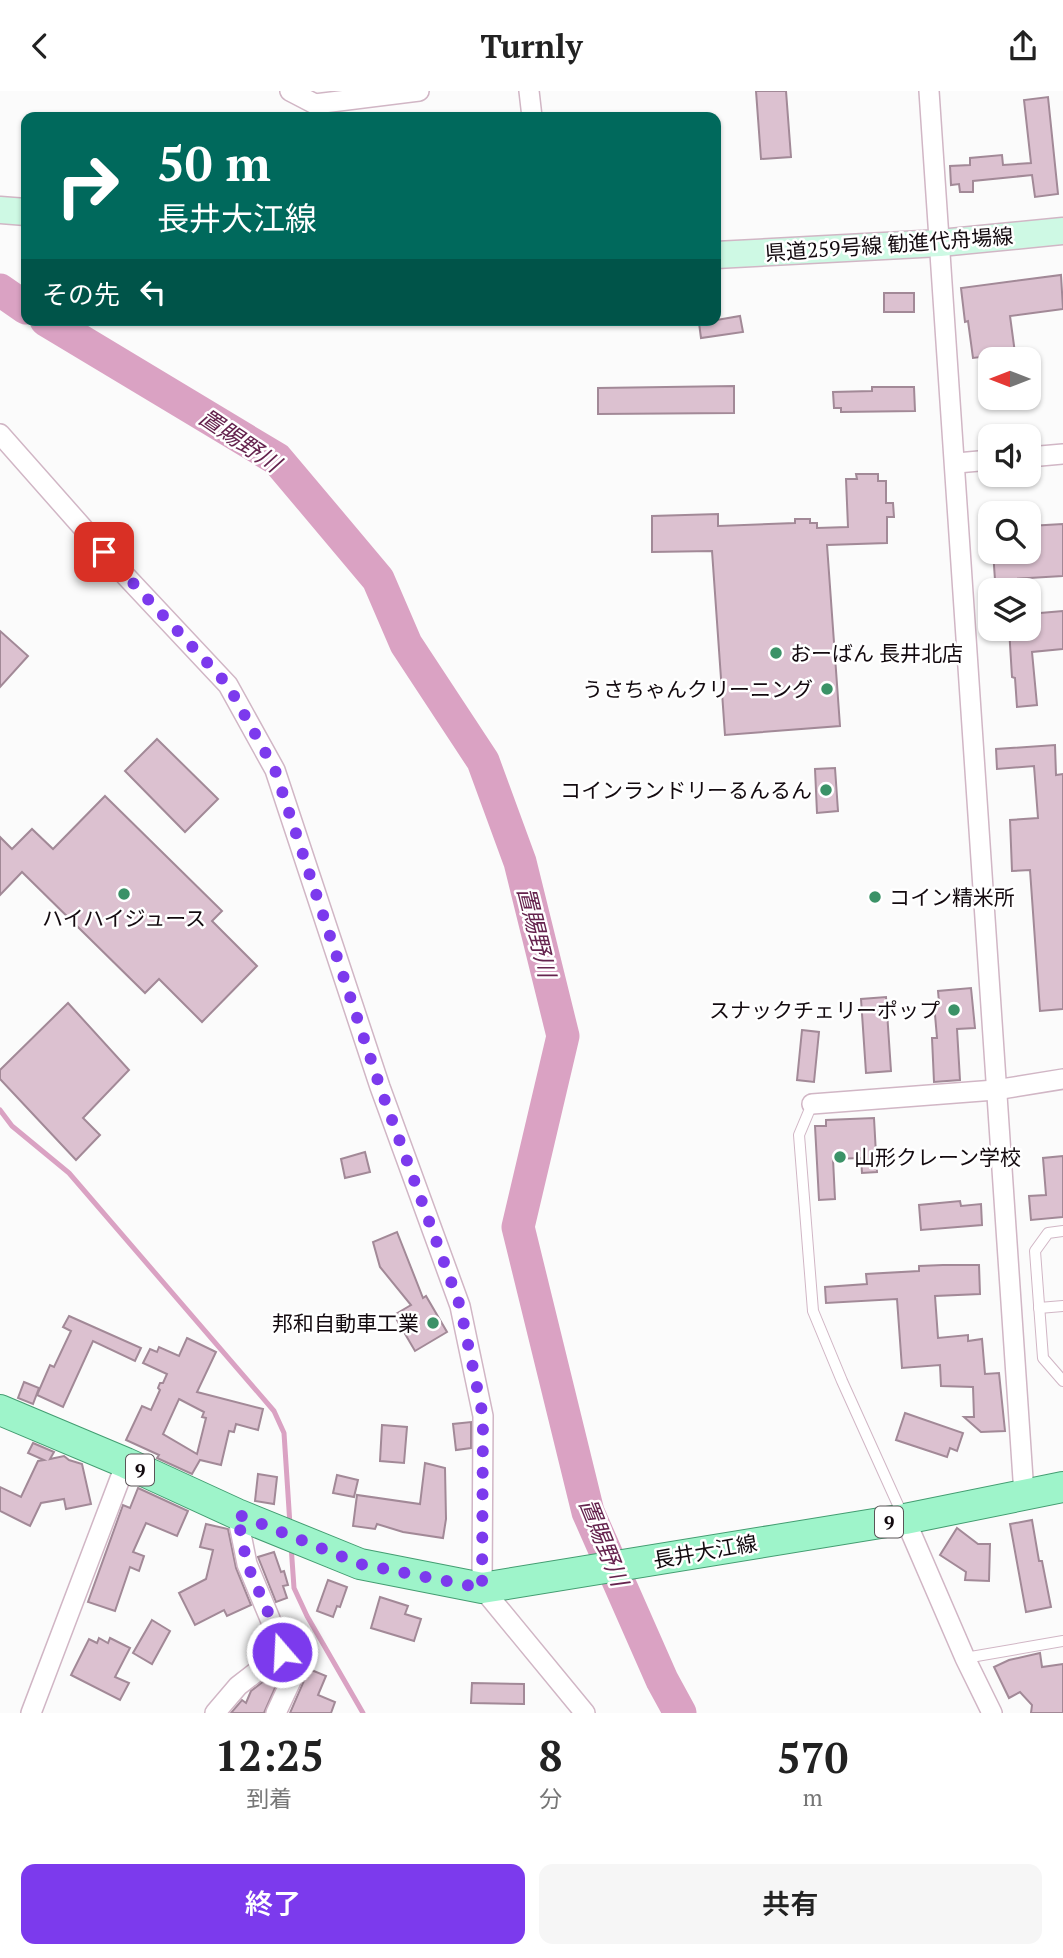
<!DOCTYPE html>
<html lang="ja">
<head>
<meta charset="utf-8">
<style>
	:root { --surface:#fff; --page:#f6f6f6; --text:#222; --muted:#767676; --accent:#7c3aed }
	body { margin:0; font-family:"PT Serif","Noto Sans JP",serif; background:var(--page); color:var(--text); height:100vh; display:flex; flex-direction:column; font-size:26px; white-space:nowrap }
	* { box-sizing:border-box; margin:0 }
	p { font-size:23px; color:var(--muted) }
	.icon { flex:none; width:38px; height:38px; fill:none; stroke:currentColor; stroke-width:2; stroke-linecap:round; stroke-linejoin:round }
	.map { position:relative; height:1622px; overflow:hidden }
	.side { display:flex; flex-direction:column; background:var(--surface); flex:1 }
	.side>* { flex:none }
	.hud { position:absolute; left:21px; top:21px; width:700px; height:214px; border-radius:14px; box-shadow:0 2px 5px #0004; background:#00695c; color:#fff; overflow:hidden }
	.needle { width:46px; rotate:270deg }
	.fabs { position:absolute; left:978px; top:256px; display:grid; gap:14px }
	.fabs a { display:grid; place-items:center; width:63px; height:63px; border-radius:14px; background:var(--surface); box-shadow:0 2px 5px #0004; font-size:35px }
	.pin { position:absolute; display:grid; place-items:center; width:60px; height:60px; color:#fff; margin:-30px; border-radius:14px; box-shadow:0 4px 10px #0006 }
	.me { position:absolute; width:77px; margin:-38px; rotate:341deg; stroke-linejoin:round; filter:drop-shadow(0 0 5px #0008) }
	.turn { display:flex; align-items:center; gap:24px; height:147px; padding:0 21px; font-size:32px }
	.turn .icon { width:91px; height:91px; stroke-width:2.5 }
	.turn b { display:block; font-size:49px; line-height:60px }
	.then { display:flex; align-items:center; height:66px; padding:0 21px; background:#0003; gap:14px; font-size:26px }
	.eta { display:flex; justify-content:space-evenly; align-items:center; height:119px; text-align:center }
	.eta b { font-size:42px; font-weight:600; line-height:49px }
	.primary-button { display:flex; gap:14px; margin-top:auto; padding:14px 21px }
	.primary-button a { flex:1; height:80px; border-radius:14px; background:var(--accent); color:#fff; font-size:28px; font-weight:600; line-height:80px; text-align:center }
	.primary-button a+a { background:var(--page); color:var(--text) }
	header { display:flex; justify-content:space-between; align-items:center; height:91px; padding:0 21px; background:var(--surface); font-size:32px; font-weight:600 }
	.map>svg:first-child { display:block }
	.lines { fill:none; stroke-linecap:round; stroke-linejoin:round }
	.stream { stroke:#daa2c3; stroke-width:5 }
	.river { stroke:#daa2c3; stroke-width:33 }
	.building { fill:#dcc1d0; stroke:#a28997; stroke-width:2; fill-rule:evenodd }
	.lane-casing { stroke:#d1b6c5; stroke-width:12 }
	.street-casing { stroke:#d1b6c5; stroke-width:22 }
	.secondary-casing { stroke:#d1b6c5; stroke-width:29 }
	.primary-casing { stroke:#439d71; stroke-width:32 }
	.lane { stroke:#fff; stroke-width:10 }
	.street { stroke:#fff; stroke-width:19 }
	.secondary { stroke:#cef9e4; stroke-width:26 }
	.primary { stroke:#9ef4ca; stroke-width:30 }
	.route { stroke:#7c3aed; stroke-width:12; stroke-dasharray:0 21.6 }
	.poi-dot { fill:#3b9267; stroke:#fff; stroke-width:2.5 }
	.labels { text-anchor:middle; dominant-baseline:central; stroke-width:5; stroke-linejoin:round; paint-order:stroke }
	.shield { fill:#fff; stroke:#5a5457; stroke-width:2 }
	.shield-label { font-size:19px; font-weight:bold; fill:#130a0f }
	.street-label { font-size:21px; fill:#130a0f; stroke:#fff }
	.poi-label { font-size:21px; fill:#130a0f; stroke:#fff; text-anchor:end }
	.water-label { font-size:23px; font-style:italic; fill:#65234e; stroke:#fff }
</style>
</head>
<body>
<header><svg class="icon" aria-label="back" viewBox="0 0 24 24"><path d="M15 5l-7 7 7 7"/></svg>Turnly<svg class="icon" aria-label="share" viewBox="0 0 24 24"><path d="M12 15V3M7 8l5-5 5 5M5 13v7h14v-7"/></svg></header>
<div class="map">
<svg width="1063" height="1622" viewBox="0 0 1063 1622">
	<rect width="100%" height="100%" fill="#fbfbfb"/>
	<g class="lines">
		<!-- stream -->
		<g class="stream">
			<polyline points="0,1019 12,1035 69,1082 274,1320 284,1342 290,1434"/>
			<polyline points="291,1454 294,1497 307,1525 363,1622"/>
		</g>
		<!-- river -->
		<g class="river">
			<polyline points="0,199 26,217"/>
			<polyline points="46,229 277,368 378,488 406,553 483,670 520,771 563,945 518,1136 588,1421 662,1589 680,1622"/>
		</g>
	</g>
	<!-- building -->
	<g class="building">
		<polygon points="756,0 786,0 791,66 761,68"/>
		<polygon points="1048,6 1058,103 1035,106 1032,84 973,90 973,101 960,101 959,93 951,94 950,75 970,74 970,67 1002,64 1003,74 1031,72 1024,9"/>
		<polygon points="1061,184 1063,218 1010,225 1015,262 973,267 968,230 965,231 961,197"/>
		<rect x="884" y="202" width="30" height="19"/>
		<polygon points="740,225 743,241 701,247 699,232"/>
		<polygon points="734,295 734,322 598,323 598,297"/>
		<polygon points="872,296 914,296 915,320 841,321 841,317 834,317 833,301 872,300"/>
		<polygon points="856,383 878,383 878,390 886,390 886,412 893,412 894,426 887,426 887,452 827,454 840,635 725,644 712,460 652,461 652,425 718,423 718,435 795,432 795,428 810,428 810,432 817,432 817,437 848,436 846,388 857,388"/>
		<polygon points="1063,433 1063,485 995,489 993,460 1029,460 1029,435"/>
		<polygon points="1063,520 1063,558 1032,561 1037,614 1017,616 1015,587 1012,586 1009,537 1029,537 1029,523"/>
		<polygon points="0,540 28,565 0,596"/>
		<polygon points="157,648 218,708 185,741 125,680"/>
		<polygon points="1055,654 1056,684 1063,683 1063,918 1040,920 1030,779 1012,780 1010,729 1038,727 1034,675 997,678 996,658"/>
		<polygon points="835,677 838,720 817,722 815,678"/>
		<polygon points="105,705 222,820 212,830 257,875 202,931 159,888 145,902 22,781 0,804 0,746 12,758 32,738 53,758"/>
		<polygon points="971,897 975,937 957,938 960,989 934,991 932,947 937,947 934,912 939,911 938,900"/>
		<polygon points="886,906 891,980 866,982 861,908"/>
		<polygon points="68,912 129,979 83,1027 100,1044 76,1069 0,988 0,979"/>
		<polygon points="802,939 819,941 814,991 797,989"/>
		<polygon points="874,1027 877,1081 862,1082 861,1067 833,1068 835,1108 819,1109 815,1035 826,1035 826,1029"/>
		<polygon points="365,1061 370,1081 345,1087 341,1068"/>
		<polygon points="1063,1065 1063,1126 1031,1129 1029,1105 1046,1104 1043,1067"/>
		<polygon points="960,1110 961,1115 981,1113 982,1134 921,1139 919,1114"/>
		<polygon points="397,1141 423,1207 426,1205 447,1241 415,1260 394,1224 411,1214 380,1176 373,1151"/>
		<polygon points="943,1174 979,1174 980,1203 935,1205 938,1247 968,1244 968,1250 982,1248 985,1283 999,1282 1005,1340 981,1341 964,1326 974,1326 973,1296 941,1295 940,1274 902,1277 897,1208 826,1212 825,1196 867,1193 866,1183 919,1180 919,1175"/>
		<polygon points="69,1225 141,1257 135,1270 93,1250 63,1316 37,1304 50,1274 54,1276 71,1240 63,1236"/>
		<path d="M187,1247L216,1261L197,1301L263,1318L258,1339L236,1333L234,1341L229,1340L221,1374L200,1369L192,1383L157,1367L159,1364L126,1349L142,1315L151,1319L160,1299L158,1297L160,1292H163L167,1283L143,1272L150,1258L157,1261L159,1256L179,1265ZM179,1308L204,1321L202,1326L206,1327L197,1363L163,1343Z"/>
		<polygon points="24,1291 39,1297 33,1313 18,1307"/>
		<polygon points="905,1322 963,1342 957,1360 950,1357 947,1366 896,1349"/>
		<polygon points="471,1331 471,1357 456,1359 453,1333"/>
		<polygon points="382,1334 407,1336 404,1372 380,1370"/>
		<polygon points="33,1352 54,1361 50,1368 64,1365 69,1369 82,1373 91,1413 66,1418 64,1408 41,1412 30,1435 0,1420 0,1396 21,1406 38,1370 44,1369 28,1362"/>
		<polygon points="425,1372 445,1377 446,1428 443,1447 403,1441 377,1433 375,1438 353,1435 357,1404 420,1413"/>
		<polygon points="258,1383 277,1386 274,1413 255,1410"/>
		<polygon points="337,1384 358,1389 354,1406 333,1402"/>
		<polygon points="138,1397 188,1420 177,1445 146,1432 133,1461 144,1465 139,1480 130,1476 115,1520 88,1511 123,1414 130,1417"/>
		<polygon points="1032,1429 1039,1470 1042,1470 1051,1516 1026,1521 1010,1433"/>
		<polygon points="206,1433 228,1438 236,1477 251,1514 227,1525 224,1519 195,1534 179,1502 206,1488 213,1459 200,1456"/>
		<polygon points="957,1437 978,1453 990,1453 989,1490 965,1489 966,1481 940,1464"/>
		<polygon points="274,1461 281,1481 284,1480 288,1494 283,1495 287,1507 276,1511 258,1466"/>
		<polygon points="328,1489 347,1496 340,1516 337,1515 333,1526 317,1520"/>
		<polygon points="380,1506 408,1515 405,1523 421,1528 414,1550 371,1537"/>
		<polygon points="152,1529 170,1540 152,1573 133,1562"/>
		<polygon points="99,1547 108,1552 110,1547 130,1557 115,1586 129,1592 120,1609 71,1584 89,1548 97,1552"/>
		<polygon points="1040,1562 1042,1576 1063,1573 1063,1622 1031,1622 1032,1614 1020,1601 1009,1607 994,1576 1009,1569"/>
		<polygon points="309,1578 326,1585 318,1604 335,1611 331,1622 290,1622"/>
		<polygon points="278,1579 282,1581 264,1622 231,1622 242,1609 246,1612 251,1600"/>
		<polygon points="472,1592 524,1593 524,1613 471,1612"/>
	</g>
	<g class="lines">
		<!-- lane casing -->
		<g class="lane-casing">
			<g id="lane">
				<polyline points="812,1013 799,1044 813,1220 842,1290 903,1425"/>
				<polyline points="1063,1140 1048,1142 1035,1160 1043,1267 1063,1290"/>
				<polyline points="1039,1217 1063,1215"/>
				<polyline points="965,1567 1063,1550"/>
			</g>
		</g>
		<!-- street casing -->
		<g class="street-casing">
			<g id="street">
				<polyline points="290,0 315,13 419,0"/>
				<polyline points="529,0 532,26"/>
				<path d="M929,0C964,467 991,935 1024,1403"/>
				<polyline points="0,343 122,481 228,594 275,679 380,996 460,1215 483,1325 482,1497 585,1622"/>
				<polyline points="1029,366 1063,363"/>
				<polyline points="957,372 990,369"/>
				<polyline points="812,1013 995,999 1063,988"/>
				<polyline points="905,1428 965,1567 992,1622"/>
				<polyline points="31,1622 126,1372"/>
				<polyline points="215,1622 238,1595 282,1561 273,1535 247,1473 237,1423"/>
				<polyline points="276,1622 296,1579 282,1561"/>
			</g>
		</g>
		<!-- secondary casing -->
		<g class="secondary-casing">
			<g id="secondary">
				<polyline points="0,119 26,121"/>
				<polyline points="716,164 940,152 1063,140"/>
			</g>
		</g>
		<!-- primary casing -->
		<g class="primary-casing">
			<polyline id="primary" points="0,1319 126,1372 237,1423 360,1473 482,1497 905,1428 1063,1396"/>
		</g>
		<!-- lane -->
		<use href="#lane" class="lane"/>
		<!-- street -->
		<use href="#street" class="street"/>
		<!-- secondary -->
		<use href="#secondary" class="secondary"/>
		<!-- primary -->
		<use href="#primary" class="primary"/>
	</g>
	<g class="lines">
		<!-- route -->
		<polyline class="route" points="104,461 228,594 275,679 380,996 460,1215 483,1325 482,1497 360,1473 237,1423 247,1473 274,1535 282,1561"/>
	</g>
	<!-- markers -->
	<g class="poi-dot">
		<circle cx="776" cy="562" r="7"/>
		<circle cx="827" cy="598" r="7"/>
		<circle cx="826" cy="699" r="7"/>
		<circle cx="124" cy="803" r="7"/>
		<circle cx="875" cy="806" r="7"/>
		<circle cx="954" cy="919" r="7"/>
		<circle cx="840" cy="1066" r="7"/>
		<circle cx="433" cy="1232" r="7"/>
	</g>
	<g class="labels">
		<!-- shield labels -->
		<g class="shield">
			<rect x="126" y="1363.5" width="28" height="31" rx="5"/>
			<rect x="875" y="1415.5" width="28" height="31" rx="5"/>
		</g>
		<g class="shield-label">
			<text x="140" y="1379">9</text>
			<text x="889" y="1431">9</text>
		</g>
		<!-- street labels -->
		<g class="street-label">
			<text transform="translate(889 153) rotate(-4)">県道259号線 勧進代舟場線</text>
			<text transform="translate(705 1460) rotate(-10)">長井大江線</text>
		</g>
		<!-- poi labels -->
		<g class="poi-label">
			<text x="790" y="562" text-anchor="start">おーばん 長井北店</text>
			<text x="813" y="598">うさちゃんクリーニング</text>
			<text x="812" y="699">コインランドリーるんるん</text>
			<text x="889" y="806" text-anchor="start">コイン精米所</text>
			<text x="124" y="827" text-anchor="middle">ハイハイジュース</text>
			<text x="940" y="919">スナックチェリーポップ</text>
			<text x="854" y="1066" text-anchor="start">山形クレーン学校</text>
			<text x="419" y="1232">邦和自動車工業</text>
		</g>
		<!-- water labels -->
		<g class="water-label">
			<text transform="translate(240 349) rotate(34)">置賜野川</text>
			<text transform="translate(537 841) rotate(76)">置賜野川</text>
			<text transform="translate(604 1451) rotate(68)">置賜野川</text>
		</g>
	</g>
</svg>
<div class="fabs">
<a><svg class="needle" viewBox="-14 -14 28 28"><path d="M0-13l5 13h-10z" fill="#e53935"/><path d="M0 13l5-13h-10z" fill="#767676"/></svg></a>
<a><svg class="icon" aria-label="sound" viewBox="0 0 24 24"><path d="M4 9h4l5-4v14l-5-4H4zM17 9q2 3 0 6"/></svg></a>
<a><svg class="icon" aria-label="search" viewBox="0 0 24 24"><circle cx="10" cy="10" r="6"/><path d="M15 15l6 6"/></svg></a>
<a><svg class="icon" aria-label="layers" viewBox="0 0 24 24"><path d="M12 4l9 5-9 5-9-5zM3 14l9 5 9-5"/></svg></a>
</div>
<div class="pin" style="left:104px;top:461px;background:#d93025"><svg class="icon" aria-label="arrive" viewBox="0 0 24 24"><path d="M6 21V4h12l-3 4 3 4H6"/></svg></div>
<svg class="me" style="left:282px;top:1561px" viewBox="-20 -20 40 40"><circle r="17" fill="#7c3aed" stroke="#fff" stroke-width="3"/><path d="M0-11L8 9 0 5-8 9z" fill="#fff"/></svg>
<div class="hud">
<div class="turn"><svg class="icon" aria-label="right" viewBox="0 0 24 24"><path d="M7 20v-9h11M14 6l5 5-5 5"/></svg><div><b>50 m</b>長井大江線</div></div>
<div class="then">その先<svg class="icon" aria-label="left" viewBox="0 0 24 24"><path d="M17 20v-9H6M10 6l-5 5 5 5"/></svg></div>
</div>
</div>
<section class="side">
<div class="eta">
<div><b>12:25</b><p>到着</p></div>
<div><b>8</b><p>分</p></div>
<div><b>570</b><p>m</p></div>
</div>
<div class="primary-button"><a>終了</a><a>共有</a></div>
</section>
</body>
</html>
